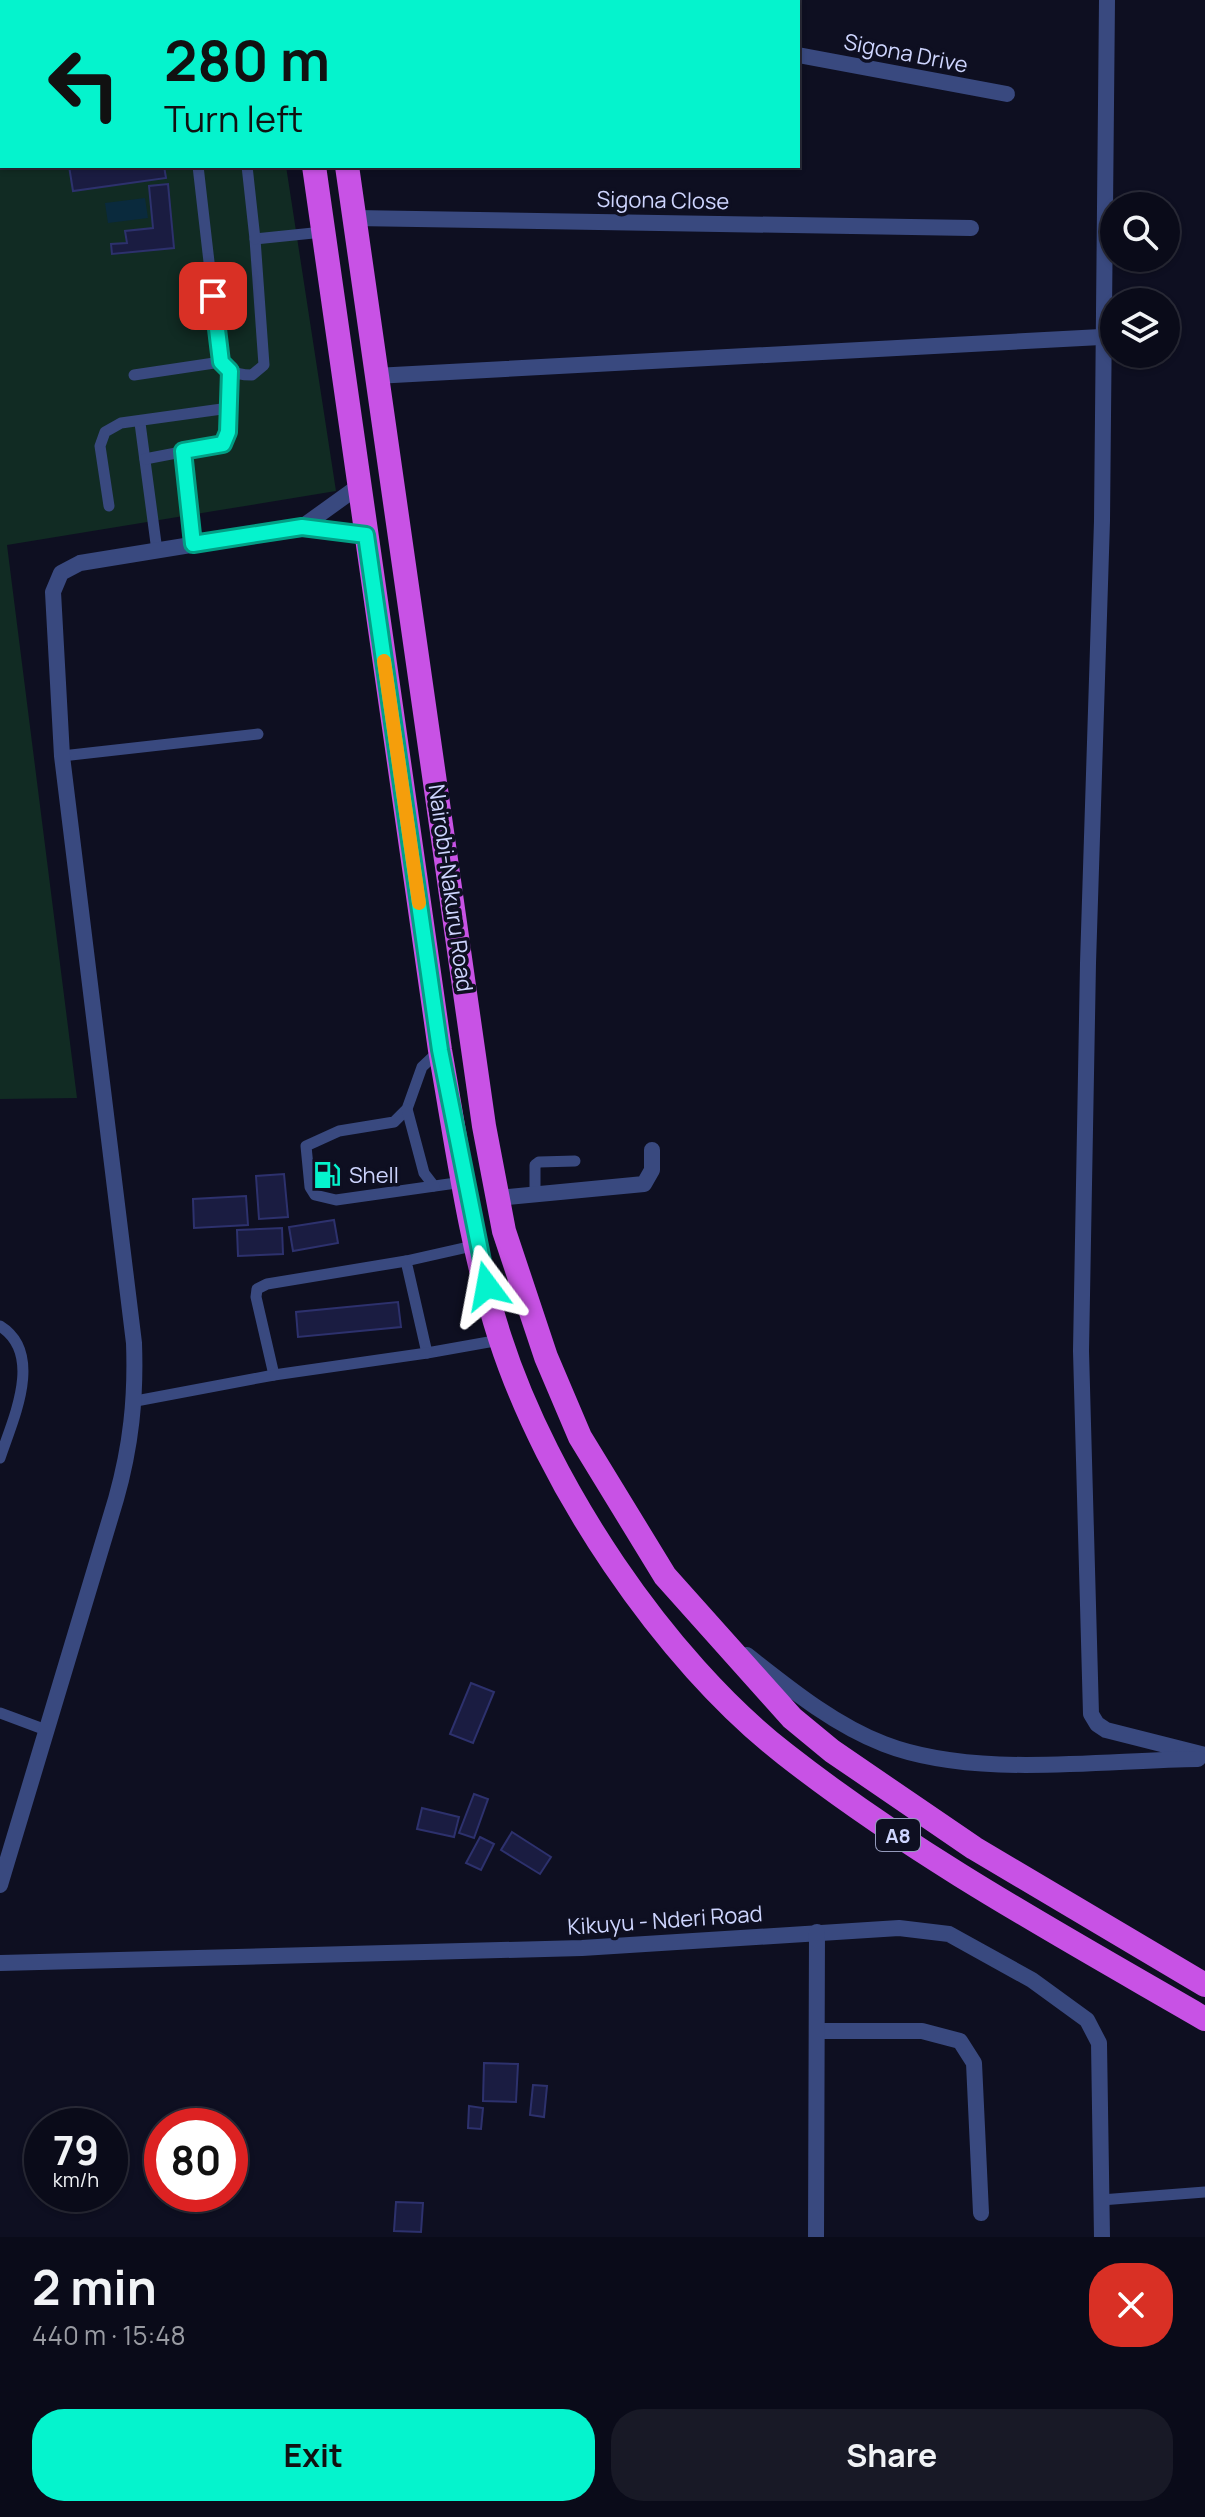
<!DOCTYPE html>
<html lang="en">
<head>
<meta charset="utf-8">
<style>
	:root { --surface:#0a0b19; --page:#181926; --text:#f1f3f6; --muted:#999ba2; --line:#2a2b38; --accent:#05f3cd }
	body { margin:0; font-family:Manrope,sans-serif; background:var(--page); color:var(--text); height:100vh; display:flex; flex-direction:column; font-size:30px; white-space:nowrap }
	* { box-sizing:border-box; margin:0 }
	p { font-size:26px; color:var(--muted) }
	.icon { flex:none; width:44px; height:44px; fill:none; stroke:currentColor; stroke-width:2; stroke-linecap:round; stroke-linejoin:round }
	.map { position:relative; height:2237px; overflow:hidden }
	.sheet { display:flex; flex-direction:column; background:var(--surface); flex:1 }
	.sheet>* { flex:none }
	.top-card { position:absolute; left:0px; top:0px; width:800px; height:168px; box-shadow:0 2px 6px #0004,0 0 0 2px var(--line); background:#05f3cd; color:#111; overflow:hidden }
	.tools { position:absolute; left:1100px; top:192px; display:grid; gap:16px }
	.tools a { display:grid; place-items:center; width:80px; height:80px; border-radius:50%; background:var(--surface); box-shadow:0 2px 6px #0004,0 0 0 2px var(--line); font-size:40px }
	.speed { position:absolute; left:24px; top:2108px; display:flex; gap:16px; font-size:40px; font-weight:700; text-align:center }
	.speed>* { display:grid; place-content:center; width:104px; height:104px; border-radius:50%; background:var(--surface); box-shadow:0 2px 6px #0004,0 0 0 2px var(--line); line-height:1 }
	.speed small { font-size:20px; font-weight:400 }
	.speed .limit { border:12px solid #d22; background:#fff; color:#111 }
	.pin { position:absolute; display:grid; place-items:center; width:68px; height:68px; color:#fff; margin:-34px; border-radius:16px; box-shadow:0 4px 12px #0006 }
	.me { position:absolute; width:88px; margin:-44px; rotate:347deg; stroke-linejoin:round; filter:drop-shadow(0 0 6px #0008) }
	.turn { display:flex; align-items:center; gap:28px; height:168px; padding:0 32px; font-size:36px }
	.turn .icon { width:104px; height:104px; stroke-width:2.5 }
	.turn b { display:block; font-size:56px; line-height:68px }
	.round { display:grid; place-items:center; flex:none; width:84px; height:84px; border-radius:32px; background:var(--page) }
	.summary { display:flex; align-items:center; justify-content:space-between; height:136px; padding:0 32px }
	h1 { font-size:48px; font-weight:700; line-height:60px }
	.cta { display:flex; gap:16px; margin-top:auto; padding:16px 32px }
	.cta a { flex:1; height:92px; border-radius:32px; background:var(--accent); color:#111; font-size:32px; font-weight:700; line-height:92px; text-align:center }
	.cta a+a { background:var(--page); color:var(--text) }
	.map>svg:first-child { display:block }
	.green { fill:#112b23 }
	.water { fill:#0a2a3d }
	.building { fill:#1a1c41; stroke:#2d316d; stroke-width:2 }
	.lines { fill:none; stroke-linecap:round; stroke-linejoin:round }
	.service { stroke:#39497f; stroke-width:11 }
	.minor { stroke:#39497f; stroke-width:16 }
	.trunk { stroke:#c852e5; stroke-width:24 }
	.route-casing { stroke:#039e85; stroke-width:20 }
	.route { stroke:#05f3cd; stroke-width:14 }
	.slow { stroke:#f59e0b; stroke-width:14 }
	.labels { text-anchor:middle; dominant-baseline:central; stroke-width:7; stroke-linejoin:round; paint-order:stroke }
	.shield { fill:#0e0f21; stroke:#949abc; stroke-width:2 }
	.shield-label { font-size:20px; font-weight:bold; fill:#ced5fe }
	.street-label { font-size:22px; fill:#ced5fe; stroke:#0e0f21 }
	.poi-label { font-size:22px; fill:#ced5fe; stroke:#0e0f21; text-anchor:start }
</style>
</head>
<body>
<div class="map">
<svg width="1205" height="2237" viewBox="0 0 1205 2237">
	<rect width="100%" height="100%" fill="#0e0f21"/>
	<!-- green -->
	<polygon class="green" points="0,0 260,0 2,2 2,166 286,166 336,491 7,545 77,1098 0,1099"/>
	<!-- water -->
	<polygon class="water" points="145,198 148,218 108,223 105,203"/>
	<!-- building -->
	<g class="building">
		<polygon points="69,166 164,166 166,178 73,191"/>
		<polygon points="168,184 174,248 112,254 111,244 127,243 125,231 153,228 149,186"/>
		<polygon points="284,1174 288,1217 259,1219 256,1176"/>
		<polygon points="246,1196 248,1225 194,1228 193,1199"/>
		<polygon points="334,1220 338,1243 293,1251 289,1227"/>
		<polygon points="282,1228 283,1254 238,1256 237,1230"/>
		<polygon points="398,1302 401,1327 298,1337 296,1312"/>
		<polygon points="471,1683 494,1692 473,1743 450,1734"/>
		<polygon points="474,1794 488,1799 474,1838 459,1833"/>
		<polygon points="422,1808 459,1817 454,1837 417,1829"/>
		<polygon points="512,1832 551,1857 540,1874 501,1850"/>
		<polygon points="480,1837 494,1844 481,1870 466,1863"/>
		<polygon points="484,2063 518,2064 516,2102 483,2101"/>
		<polygon points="533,2085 547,2086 544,2117 530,2115"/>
		<polygon points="469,2106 483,2108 481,2129 468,2128"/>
		<polygon points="396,2202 423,2203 421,2232 394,2231"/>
	</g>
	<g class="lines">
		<!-- service -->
		<g class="service">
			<path d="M198,166L219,349C222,369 232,375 252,375L264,365L255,239L323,232"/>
			<polyline points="247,166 255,239"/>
			<polyline points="134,375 221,362"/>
			<polyline points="140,423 157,551"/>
			<polyline points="183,451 193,544"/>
			<polyline points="145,459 223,444 227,439 229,408"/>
			<polyline points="109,506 100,446 105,432 121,423 229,408 230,371"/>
			<polyline points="62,756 258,734"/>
			<polyline points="439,1051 422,1067 407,1109 394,1122 339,1131 306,1146 310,1187 315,1195 336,1200 463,1182"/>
			<polyline points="407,1109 424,1173 434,1186"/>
			<polyline points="535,1195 535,1165 539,1162 575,1161"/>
			<polyline points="477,1245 406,1261 427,1353 500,1340"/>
			<path d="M0,1326C45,1354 12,1421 0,1458"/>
			<polyline points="274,1375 256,1297 257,1289 267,1284 406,1261"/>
			<polyline points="136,1401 274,1375 427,1353"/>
			<polyline points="0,1713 46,1730"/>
			<polyline points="1101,2200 1205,2192"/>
		</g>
		<!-- minor -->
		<g class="minor">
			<polyline points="1107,0 1102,521 1088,963 1081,1351 1091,1714 1097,1724 1106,1730 1205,1755"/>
			<polyline points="798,55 1007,94"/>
			<polyline points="354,218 971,228"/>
			<polyline points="375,376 1101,337"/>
			<polyline points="302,527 359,486"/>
			<polyline points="498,1198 644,1184 652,1170 652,1150"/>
			<path d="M747,1655C789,1688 833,1724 884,1744C974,1779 1102,1760 1198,1759"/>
			<path d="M0,1885L116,1499C131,1446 136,1398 134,1343L62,756L53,592L61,573L80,563L302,527L366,535"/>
			<polyline points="0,1963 582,1948 899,1928 949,1934 1032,1980 1087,2020 1099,2043 1102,2237"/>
			<polyline points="817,2031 922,2031 960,2041 974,2063 981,2213"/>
			<polyline points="816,2237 817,1932"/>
		</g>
		<!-- trunk -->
		<g class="trunk">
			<polyline points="291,0 291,2"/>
			<polyline points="324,0 324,2"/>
			<path d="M314,166L440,1050C457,1145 470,1245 500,1338C547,1484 663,1659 785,1754C915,1856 1062,1936 1205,2019"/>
			<polyline points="347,166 484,1126 504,1231 546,1357 580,1437 665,1576 792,1718 832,1751 974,1848 1205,1985"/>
		</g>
	</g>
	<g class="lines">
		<!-- route casing -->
		<g class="route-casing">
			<polyline id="route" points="213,296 221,362 230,371 228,432 223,444 183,451 193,544 302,527 366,535 440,1050 487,1286"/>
		</g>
		<!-- route -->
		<use href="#route" class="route"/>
		<!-- slow -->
		<polyline class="slow" points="384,661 419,903"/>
	</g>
	<!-- icons -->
	<defs>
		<g id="fuel-bare" transform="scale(2.16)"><path d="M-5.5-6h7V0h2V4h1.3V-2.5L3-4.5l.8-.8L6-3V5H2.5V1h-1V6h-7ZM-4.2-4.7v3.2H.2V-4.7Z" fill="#05f3cd" stroke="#0e0f21" stroke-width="2.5" paint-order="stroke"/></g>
	</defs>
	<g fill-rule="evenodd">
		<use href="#fuel-bare" x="327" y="1175"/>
	</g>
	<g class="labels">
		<!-- shield labels -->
		<rect class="shield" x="876" y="1819" width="44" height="32" rx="6"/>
		<g class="shield-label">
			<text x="898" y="1835">A8</text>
		</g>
		<!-- street labels -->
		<g class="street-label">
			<text transform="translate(906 53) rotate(11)">Sigona Drive</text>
			<text transform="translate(663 200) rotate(1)">Sigona Close</text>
			<text transform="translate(451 888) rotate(82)">Nairobi-Nakuru Road</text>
			<text transform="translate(665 1920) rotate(-4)">Kikuyu - Nderi Road</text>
		</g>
		<!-- poi labels -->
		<g class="poi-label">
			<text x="349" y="1175">Shell</text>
		</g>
	</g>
</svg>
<div class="tools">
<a><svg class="icon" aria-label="search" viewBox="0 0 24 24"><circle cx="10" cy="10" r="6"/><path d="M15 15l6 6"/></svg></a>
<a><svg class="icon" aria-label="layers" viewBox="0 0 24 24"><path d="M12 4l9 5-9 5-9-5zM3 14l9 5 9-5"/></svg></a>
</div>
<div class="speed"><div>79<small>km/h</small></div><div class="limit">80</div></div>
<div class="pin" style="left:213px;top:296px;background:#d93025"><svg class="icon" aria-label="arrive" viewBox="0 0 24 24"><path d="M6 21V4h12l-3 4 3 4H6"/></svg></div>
<svg class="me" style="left:487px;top:1286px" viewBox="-20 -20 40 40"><path d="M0-17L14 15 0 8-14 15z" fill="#05f3cd" stroke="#fff" stroke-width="4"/></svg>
<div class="top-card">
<div class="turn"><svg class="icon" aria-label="left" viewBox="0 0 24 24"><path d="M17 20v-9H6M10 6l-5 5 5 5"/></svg><div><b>280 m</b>Turn left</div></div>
</div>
</div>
<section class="sheet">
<div class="summary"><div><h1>2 min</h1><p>440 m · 15:48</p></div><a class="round" style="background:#d93025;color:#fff"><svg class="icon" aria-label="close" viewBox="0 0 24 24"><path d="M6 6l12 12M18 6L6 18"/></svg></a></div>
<div class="cta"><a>Exit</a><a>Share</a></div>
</section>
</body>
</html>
